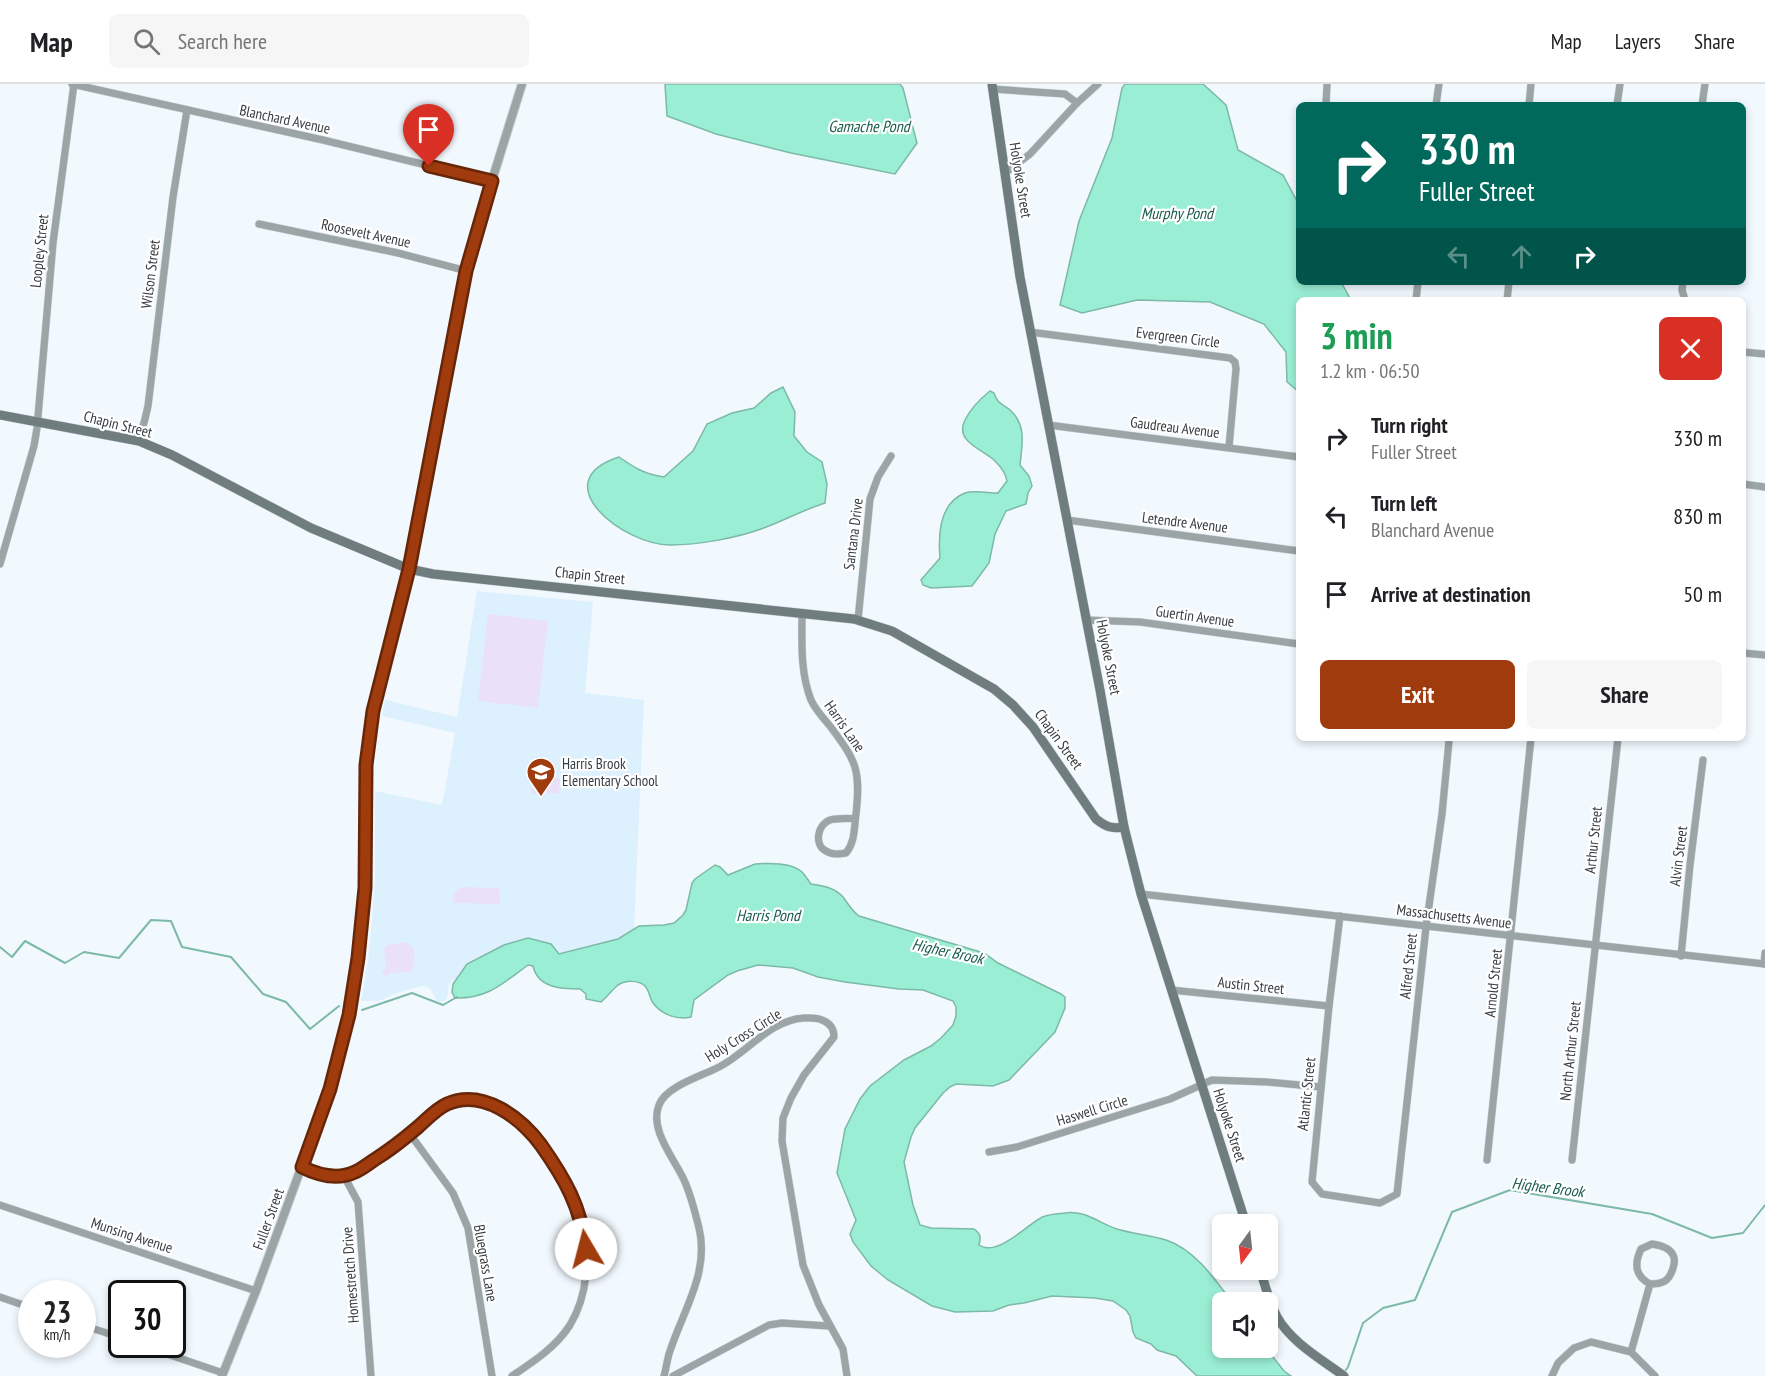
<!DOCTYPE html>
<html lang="en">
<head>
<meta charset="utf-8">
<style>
	:root { --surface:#fff; --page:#f6f6f6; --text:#202124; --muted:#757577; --line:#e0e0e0; --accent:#a03b0d }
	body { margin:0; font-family:"PT Sans Narrow",sans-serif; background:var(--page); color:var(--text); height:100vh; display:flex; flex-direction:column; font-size:22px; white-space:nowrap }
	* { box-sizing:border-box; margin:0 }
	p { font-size:20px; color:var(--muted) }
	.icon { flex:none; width:33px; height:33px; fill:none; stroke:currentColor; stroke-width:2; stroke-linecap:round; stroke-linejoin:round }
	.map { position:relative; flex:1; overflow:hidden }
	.drawer { position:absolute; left:1296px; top:213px; width:450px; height:444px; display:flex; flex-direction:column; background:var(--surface); border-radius:9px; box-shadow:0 3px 9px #0003 }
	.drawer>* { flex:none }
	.banner { position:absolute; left:1296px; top:18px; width:450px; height:183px; border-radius:9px; box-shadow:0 3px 9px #0003; background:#00695c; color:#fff; overflow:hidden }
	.needle { width:39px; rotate:195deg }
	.fabs { position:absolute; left:1212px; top:1130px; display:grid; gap:12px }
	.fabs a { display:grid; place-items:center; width:66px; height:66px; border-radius:9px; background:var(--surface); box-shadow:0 3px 9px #0003; font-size:30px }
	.speed { position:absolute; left:18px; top:1196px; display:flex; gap:12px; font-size:30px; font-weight:700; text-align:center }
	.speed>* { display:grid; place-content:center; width:78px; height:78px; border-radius:50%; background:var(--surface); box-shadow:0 3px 9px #0003; line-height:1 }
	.speed small { font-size:15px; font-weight:400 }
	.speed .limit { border:3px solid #111; border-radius:9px; background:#fff; color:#111 }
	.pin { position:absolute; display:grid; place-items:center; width:51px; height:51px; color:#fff; margin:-62px -26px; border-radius:50% 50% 50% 0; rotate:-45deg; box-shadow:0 0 6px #0007 }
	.pin .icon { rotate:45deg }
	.me { position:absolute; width:66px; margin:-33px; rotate:352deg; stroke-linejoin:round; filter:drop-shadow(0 0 4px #0008) }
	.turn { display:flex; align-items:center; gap:21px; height:126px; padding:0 24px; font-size:27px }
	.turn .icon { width:78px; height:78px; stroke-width:2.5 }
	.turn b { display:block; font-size:42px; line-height:51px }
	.lanes { display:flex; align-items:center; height:57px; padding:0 24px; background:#0003; justify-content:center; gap:30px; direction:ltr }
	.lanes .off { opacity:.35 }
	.round { display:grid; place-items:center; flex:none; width:63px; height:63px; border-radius:9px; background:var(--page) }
	.overview { display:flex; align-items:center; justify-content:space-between; height:102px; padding:0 24px }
	h1 { font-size:36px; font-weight:700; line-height:45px; color:#1e9e55 }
	.primary-button { display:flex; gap:12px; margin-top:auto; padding:12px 24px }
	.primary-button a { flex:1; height:69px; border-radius:9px; background:var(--accent); color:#fff; font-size:24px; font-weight:700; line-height:69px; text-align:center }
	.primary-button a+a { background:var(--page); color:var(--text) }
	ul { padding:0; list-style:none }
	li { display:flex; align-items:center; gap:18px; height:78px; padding:0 24px }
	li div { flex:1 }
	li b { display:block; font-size:22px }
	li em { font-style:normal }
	header { display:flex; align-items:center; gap:36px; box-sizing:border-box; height:84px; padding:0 30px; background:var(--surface); border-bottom:2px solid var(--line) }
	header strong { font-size:28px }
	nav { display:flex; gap:33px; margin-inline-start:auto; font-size:21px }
	.search { width:420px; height:54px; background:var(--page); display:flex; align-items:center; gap:15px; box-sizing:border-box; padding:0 21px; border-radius:9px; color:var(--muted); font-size:22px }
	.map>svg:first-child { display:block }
	.built { fill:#ddf0fe }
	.green { fill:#eae1f8 }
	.water { fill:#9aeed3; stroke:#7cb9a7; stroke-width:1.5 }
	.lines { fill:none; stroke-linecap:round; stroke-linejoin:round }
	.stream { stroke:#7cb9a7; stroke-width:2 }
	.minor-casing { stroke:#ccd3d8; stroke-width:8 }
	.tertiary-casing { stroke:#ccd3d8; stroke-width:10 }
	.secondary-casing { stroke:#ccd3d8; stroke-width:10 }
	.minor { stroke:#9ca5a6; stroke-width:7 }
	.tertiary { stroke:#9ca5a6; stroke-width:8 }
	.secondary { stroke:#707d7f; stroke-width:9 }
	.route-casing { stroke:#682608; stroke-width:15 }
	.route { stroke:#a03b0d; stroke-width:10 }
	.labels { text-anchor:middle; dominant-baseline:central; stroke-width:4.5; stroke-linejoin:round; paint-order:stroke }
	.street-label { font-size:15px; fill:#363d41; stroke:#fff }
	.poi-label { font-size:15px; fill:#363d41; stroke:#fff; text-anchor:start }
	.water-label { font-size:16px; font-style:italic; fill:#185b4a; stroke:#fff }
</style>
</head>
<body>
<header>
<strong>Map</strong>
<div class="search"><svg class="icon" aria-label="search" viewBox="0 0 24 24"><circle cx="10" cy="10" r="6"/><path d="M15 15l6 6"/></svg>Search here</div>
<nav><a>Map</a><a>Layers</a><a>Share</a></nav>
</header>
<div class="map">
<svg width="1765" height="1292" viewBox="0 0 1765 1292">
	<rect width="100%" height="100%" fill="#f2f9fe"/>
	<!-- built -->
	<polygon class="built" points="477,507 593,518 585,609 644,616 634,848 566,877 548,862 453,896 449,901 447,915 444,917 437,918 430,904 422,902 397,909 379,917 361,917 368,877 372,835 375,796 375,707 442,721 455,649 382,632 385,616 457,633"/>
	<!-- green -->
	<g class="green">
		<polygon points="488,530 548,537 538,624 478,617"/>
		<polygon points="535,689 560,695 559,709 531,710 533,691"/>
		<polygon points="461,803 499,804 500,820 454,819 454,810"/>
		<path d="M405,858L413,863C415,873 416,879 411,888L390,889L386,893L384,891L382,888L386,884L384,865L387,861Z"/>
	</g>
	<!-- water -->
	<g class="water">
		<polygon points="665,0 900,0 903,4 917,59 895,90 791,69 716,50 667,32"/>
		<polygon points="1125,0 1203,0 1226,21 1238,66 1283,91 1299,121 1299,198 1341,198 1351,216 1299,216 1299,308 1287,298 1286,268 1264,240 1210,218 1137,216 1082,229 1060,221 1079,137 1112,54 1122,4"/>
		<path d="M783,303L795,328L794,352L807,368L822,378L827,400L825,419C803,426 783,437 761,445C736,454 698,461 671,461C625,462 542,398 619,373C635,384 644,390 664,393L693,367L707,340L732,329L754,324L771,309Z"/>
		<path d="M990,307L994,309C998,321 1002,319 1010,326C1027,341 1022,361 1020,381L1029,392L1032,402L1028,409L1026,420L1006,427L995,450L989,479L972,502L931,504L923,501L921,496L940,474C938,451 939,419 965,409C974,406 989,409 998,409L1007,397C1006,390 1000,382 995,377C983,365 954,358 965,336C971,324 980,315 990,307Z"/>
		<path d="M755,780C769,779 791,778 802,788C805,791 808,796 811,800C823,802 834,803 843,813C849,821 852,827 859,832L984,869L998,879L1061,910L1065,913V924L1055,948L1009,996L993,1002L956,1000L950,1003L943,1009L915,1044L911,1053L904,1078L913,1121L920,1141L931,1144L974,1145C981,1150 981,1153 979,1161C996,1173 1025,1143 1039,1135C1045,1130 1057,1130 1065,1129C1085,1126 1099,1139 1117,1145C1133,1150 1150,1151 1166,1156C1194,1165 1215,1195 1232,1218H1222V1263H1265L1284,1287L1291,1292H1197L1176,1272L1157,1266L1151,1260L1136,1254L1133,1248L1130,1232L1126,1226L1113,1217L1095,1214L1052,1212L1024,1219L1009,1221L993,1227L955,1228L932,1222L888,1196L871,1182L853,1158L850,1150L856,1136L837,1089L845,1045L860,1015L870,1002L904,976L931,962L941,954L953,941L956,932V923L953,917L923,906L899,905L845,898L818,893L793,884L758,881L737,887L728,891L694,916L691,933C677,936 662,931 653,919C650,915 649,906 645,902C638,896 626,896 618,901C612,906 607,913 601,918L586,915V910L580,905C561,905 538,904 533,882L528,881C503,899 488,915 455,914L452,908L453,900L467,880L504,861L528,854L551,860L559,870L618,855L639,842L664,841L674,839L683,831L686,826L692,799L695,795L715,781L720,783L728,791Z"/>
	</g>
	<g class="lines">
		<!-- stream -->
		<g class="stream">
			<polyline points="0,863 12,873 25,857 65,879 84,868 119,874 151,836 171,837 182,863 231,873 263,910 286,918 310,945 339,922"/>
			<polyline points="362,926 412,909 443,921 457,913"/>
			<polyline points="1345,1287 1348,1283 1363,1239 1383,1224 1415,1216 1452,1128 1510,1106 1652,1130 1712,1154 1743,1149 1765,1121"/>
		</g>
		<!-- minor casing -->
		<g class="minor-casing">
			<g id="minor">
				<polyline points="72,0 323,56 492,97"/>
				<polyline points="992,5 1065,10 1077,19"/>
				<polyline points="1326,21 1327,0"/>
				<polyline points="1436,21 1439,0"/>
				<polyline points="1529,21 1531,0"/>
				<polyline points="1617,21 1620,0"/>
				<polyline points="1702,21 1705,0"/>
				<polyline points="1005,89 1030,70 1077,19 1098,0"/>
				<polyline points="259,140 398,169 467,187"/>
				<polyline points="1683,198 1682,206 1685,216"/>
				<polyline points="1416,216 1418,198"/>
				<polyline points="1507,216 1509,198"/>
				<polyline points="1030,248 1230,274 1235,278 1236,285 1229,363"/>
				<polyline points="1743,268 1765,270"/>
				<polyline points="1048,341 1299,373"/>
				<polyline points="139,357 145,335 148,322 173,113 187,26"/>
				<polyline points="1743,400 1765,403"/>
				<polyline points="1067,436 1299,467"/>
				<polyline points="0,480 34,362 37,344 53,159 74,0"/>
				<path d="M802,529C802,558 800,588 811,616C815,625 823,634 830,642C856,677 861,685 856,730C854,745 855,758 846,769C839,770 832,771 826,767C814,761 817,741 830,736C837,734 848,735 855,734"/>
				<polyline points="858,536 870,415 878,393 891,372"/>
				<polyline points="1086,536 1140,538 1299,560"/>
				<polyline points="1743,569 1765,571"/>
				<polyline points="1141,810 1765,880"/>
				<polyline points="1340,832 1329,922 1312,1098 1322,1110 1380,1119 1397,1110 1426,843 1442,730 1449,657"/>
				<polyline points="1681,872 1690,781 1703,676"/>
				<polyline points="1764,880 1765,869"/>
				<polyline points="1171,906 1329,922"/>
				<polyline points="410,1050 453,1109 468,1144 492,1292"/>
				<polyline points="989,1068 1017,1063 1170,1015 1212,996 1267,998 1321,1003"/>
				<polyline points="1487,1076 1531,654"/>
				<polyline points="1572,1076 1618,654"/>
				<path d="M302,1083C313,1088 326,1093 338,1093C365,1092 417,1044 438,1026C500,983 571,1089 582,1140C590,1174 588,1211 570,1241C556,1263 533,1278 512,1292"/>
				<polyline points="344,1092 358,1118 371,1292"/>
				<polyline points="0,1121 256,1207"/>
				<polyline points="0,1213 32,1224"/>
				<polyline points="82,1241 122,1254"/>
				<polyline points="138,1260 223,1289"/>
				<path d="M1631,1268L1650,1200C1655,1200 1660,1200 1665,1197C1671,1193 1677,1178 1673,1171C1670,1164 1659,1161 1652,1160L1641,1165C1634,1180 1635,1192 1650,1200"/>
				<path d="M664,1292C666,1285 667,1277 669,1270C682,1228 710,1189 699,1144C695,1128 691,1111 684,1096C674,1074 649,1046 659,1021C666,1002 702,992 719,983C748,968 770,936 804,934C810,934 817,933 822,936C830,939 834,945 834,953L804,991L791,1014L783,1034L782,1057L803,1181L819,1221L843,1265L847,1292"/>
				<polyline points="673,1292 769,1241 782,1239 829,1242"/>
				<polyline points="1552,1292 1558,1279 1574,1264 1591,1258 1631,1268 1655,1292"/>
			</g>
		</g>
		<!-- tertiary casing -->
		<g class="tertiary-casing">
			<polyline id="tertiary" points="222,1292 256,1207 330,1005 345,948 358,881 365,811 366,681 373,627 409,485 467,187 480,135 522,0"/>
		</g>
		<!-- secondary casing -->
		<g class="secondary-casing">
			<g id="secondary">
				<polyline points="992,0 1020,193 1100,606 1124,743 1141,810 1246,1140"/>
				<path d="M0,331L139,357L172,371L311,444L409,485L433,490L854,535L892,547L994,605L1013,621L1033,643L1096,735C1106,743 1112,745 1124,743"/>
				<path d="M1260,1185C1265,1201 1269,1218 1277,1233C1292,1259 1321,1275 1344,1292"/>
			</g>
		</g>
		<!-- minor -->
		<use href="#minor" class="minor"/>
		<!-- tertiary -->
		<use href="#tertiary" class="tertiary"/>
		<!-- secondary -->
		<use href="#secondary" class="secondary"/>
	</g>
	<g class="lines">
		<!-- route casing -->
		<g class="route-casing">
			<path id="route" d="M429,82L492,97L466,187L409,485L373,627L366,681L365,804L358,874L349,931L330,1005L302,1083C318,1091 338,1096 355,1088C362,1085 368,1080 374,1076C390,1066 404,1055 418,1043C427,1035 436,1025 447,1020C483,1004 521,1034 541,1061C565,1095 581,1123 586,1165"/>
		</g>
		<!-- route -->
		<use href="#route" class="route"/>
	</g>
	<!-- icons -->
	<defs>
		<g id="school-pin" transform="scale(1.5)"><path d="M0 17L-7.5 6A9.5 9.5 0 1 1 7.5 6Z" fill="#a03b0d" stroke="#fff"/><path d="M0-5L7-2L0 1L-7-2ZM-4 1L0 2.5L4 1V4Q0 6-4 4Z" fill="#fff"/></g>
	</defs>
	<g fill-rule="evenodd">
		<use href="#school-pin" x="541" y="688"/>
	</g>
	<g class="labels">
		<!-- street labels -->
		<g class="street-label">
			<text transform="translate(285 35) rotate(12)">Blanchard Avenue</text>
			<text transform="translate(1021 96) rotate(81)">Holyoke Street</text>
			<text transform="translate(366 149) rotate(12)">Roosevelt Avenue</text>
			<text transform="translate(39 167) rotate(-84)">Loopley Street</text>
			<text transform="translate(150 190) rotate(-83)">Wilson Street</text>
			<text transform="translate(1178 253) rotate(7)">Evergreen Circle</text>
			<text transform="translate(118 340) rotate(14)">Chapin Street</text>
			<text transform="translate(1175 343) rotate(7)">Gaudreau Avenue</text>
			<text transform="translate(1185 438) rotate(7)">Letendre Avenue</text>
			<text transform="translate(853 450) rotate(-83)">Santana Drive</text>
			<text transform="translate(590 491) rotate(6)">Chapin Street</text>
			<text transform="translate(1195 532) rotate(8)">Guertin Avenue</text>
			<text transform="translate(1109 573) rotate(79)">Holyoke Street</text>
			<text transform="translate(845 642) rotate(55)">Harris Lane</text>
			<text transform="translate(1059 655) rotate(54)">Chapin Street</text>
			<text transform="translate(1593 756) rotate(-84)">Arthur Street</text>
			<text transform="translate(1678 772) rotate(-83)">Alvin Street</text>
			<text transform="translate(1454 832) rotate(7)">Massachusetts Avenue</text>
			<text transform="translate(1408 882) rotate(-84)">Alfred Street</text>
			<text transform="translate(1493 899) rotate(-84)">Arnold Street</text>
			<text transform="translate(1251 901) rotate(6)">Austin Street</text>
			<text transform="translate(743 951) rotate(-32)">Holy Cross Circle</text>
			<text transform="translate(1570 967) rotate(-84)">North Arthur Street</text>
			<text transform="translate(1306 1010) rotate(-84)">Atlantic Street</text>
			<text transform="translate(1092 1026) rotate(-17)">Haswell Circle</text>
			<text transform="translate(1230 1041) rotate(72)">Holyoke Street</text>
			<text transform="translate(268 1135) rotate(-70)">Fuller Street</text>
			<text transform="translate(132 1151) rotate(18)">Munsing Avenue</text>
			<text transform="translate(486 1179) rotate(80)">Bluegrass Lane</text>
			<text transform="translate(350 1191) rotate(-94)">Homestretch Drive</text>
		</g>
		<!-- poi labels -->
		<g class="poi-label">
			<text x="562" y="679">Harris Brook<tspan x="562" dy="17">Elementary School</tspan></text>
		</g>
		<!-- water labels -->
		<g class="water-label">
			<text x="869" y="42">Gamache Pond</text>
			<text x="1177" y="129">Murphy Pond</text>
			<text x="768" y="831">Harris Pond</text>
			<text transform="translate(948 867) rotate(12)">Higher Brook</text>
			<text transform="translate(1548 1103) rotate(7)">Higher Brook</text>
		</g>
	</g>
</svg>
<div class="fabs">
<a><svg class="needle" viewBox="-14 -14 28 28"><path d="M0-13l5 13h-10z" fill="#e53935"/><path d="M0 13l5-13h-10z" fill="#757577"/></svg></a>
<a><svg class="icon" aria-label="sound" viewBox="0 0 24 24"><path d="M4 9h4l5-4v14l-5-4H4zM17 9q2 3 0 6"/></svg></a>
</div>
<div class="speed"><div>23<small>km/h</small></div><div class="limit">30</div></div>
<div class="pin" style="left:429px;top:82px;background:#d93025"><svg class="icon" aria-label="arrive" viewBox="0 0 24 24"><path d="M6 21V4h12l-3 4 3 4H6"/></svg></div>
<svg class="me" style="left:586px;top:1165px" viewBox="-20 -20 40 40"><circle r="19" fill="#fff"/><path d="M0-13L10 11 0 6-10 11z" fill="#a03b0d"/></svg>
<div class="banner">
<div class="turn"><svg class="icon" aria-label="right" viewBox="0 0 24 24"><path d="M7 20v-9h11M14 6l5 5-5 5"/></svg><div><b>330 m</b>Fuller Street</div></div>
<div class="lanes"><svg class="icon off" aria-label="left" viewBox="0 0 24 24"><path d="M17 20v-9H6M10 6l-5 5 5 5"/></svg><svg class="icon off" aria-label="ahead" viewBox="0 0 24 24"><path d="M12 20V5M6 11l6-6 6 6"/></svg><svg class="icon" aria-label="right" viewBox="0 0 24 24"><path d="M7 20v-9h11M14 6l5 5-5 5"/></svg></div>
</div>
<section class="drawer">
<div class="overview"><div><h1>3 min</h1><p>1.2 km · 06:50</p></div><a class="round" style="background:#d93025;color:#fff"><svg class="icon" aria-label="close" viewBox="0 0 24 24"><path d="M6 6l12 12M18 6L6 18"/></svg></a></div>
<ul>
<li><svg class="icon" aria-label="right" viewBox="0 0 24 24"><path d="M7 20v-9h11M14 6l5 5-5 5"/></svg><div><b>Turn right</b><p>Fuller Street</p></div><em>330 m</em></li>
<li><svg class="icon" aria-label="left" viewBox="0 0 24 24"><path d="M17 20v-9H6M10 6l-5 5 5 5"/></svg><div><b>Turn left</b><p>Blanchard Avenue</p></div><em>830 m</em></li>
<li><svg class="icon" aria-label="arrive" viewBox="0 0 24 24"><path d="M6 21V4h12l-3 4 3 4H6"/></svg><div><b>Arrive at destination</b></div><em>50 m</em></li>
</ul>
<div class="primary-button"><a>Exit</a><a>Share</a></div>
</section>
</div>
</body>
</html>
